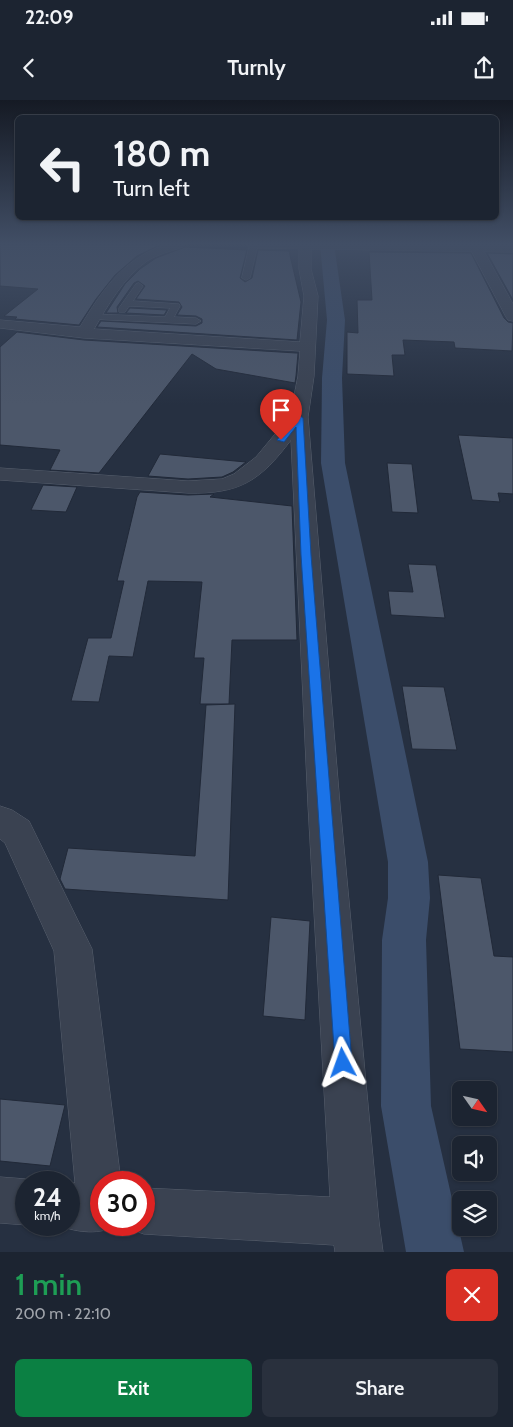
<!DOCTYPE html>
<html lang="en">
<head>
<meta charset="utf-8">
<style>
	:root { --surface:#1c2431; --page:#29303d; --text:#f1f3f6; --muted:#a0a4ab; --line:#3a414d; --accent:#0b8043 }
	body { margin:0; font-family:Cabin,sans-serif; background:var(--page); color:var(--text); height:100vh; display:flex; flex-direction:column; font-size:19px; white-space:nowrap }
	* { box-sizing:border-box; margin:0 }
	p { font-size:16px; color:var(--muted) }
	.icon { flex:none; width:28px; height:28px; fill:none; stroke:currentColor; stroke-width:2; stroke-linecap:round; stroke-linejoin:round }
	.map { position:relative; height:1152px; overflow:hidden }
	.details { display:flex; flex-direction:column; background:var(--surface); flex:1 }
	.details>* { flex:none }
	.guide { position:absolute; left:15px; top:15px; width:484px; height:105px; border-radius:8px; box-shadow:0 1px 4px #0004,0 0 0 1px var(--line); background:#1c2431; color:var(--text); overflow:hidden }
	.needle { width:32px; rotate:124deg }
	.controls { position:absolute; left:452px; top:981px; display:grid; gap:10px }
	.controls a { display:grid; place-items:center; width:45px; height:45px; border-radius:8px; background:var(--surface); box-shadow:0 1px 4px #0004,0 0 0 1px var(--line); font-size:25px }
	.speed { position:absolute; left:15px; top:1071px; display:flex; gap:10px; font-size:25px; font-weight:700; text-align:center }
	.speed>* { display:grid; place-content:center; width:65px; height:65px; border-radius:50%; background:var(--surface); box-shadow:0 1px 4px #0004,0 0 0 1px var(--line); line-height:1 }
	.speed small { font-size:12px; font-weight:400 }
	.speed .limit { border:8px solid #d22; background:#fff; color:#111 }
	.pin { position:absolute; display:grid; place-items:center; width:42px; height:42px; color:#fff; margin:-51px -21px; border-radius:50% 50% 50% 0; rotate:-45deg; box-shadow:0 0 5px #0007 }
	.pin .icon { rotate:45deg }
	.me { position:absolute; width:55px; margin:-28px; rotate:356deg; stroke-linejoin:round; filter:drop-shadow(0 0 4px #0008) }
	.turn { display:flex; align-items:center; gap:18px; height:105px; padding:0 15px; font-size:22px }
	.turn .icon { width:65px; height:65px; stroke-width:2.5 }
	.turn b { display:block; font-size:35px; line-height:42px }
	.round { display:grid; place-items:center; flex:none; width:52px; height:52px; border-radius:8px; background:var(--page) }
	.summary { display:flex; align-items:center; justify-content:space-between; height:85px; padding:0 15px }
	h1 { font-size:30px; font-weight:600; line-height:38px; color:#1e9e55 }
	.action { display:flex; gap:10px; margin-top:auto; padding:10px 15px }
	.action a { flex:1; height:58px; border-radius:8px; background:var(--accent); color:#fff; font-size:20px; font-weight:600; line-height:58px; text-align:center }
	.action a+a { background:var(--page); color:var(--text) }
	.status { display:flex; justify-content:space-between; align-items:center; height:35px; padding:0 25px; background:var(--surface); direction:ltr }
	.status svg { height:14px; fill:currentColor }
	header { display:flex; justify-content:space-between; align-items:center; height:65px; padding:0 15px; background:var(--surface); font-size:22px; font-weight:600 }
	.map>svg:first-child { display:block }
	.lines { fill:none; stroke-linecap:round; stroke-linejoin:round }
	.canal { fill:#3b4d6a; fill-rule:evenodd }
	.building { fill:#4c576a; stroke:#212938 }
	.service-casing { stroke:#58606e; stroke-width:1 }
	.minor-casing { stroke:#58606e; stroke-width:1 }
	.tertiary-casing { stroke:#58606e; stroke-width:1 }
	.service { fill:#3a4251; fill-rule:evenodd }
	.minor { fill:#3a4251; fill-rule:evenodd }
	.tertiary { fill:#3a4251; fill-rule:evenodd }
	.route { fill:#1a73e8; stroke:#114b97 }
</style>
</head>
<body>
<div class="status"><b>22:09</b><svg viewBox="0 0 49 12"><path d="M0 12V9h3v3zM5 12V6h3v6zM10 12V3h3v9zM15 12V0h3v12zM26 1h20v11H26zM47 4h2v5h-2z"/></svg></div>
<header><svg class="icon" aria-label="back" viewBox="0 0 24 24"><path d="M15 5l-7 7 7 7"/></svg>Turnly<svg class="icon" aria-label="share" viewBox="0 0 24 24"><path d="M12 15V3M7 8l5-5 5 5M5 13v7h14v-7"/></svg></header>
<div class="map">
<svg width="513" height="1152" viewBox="0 0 513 1152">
	<rect width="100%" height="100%" fill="#263041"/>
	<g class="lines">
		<!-- canal -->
		<polygon class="canal" points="320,144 334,144 345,220 342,278 345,363 428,762 430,798 426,840 431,1006 464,1152 406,1152 381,1006 382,840 388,798 388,762 321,363 322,278 327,220"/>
	</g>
	<!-- building -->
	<g class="building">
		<polygon points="0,144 162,144 137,156 115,175 96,199 79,225 15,219 17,217 4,216 38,189 0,186"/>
		<polygon points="185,147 247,150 240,178 245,182 252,178 258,150 289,151 301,202 297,240 97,227 101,221 196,226 202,223 202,219 196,216 177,215 182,207 179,202 136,199 145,186 138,181 134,183 117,207 118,213 106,213 125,184 140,169 156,158"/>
		<polygon points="369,152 471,153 504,218 508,222 513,223 512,251 455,248 454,242 403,240 405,255 392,255 394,276 347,274 347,232 358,233 357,200 372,200"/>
		<polygon points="487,153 513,154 513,200"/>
		<polygon points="130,208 167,210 164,215 126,213"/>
		<polygon points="17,232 84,240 296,253 298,253 296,276 295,283 216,269 192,254 99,373 50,370 60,350 0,345 0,247"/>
		<polygon points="458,335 513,338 513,394 498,393 500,402 472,400"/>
		<polygon points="160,354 246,362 233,372 222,377 188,379 148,376"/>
		<polygon points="387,363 412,364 418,413 392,412"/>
		<polygon points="43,385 77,387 66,412 31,410"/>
		<polygon points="140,392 188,395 214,394 210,397 292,406 297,540 232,540 229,604 200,604 204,558 194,558 202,482 148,481 133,557 109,556 99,602 71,601 88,538 111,538 124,481 117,481 137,397"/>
		<polygon points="408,464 436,465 445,518 391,515 388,491 413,492"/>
		<polygon points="402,586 444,587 457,650 412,649"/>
		<polygon points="235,604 228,800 65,789 60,779 68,748 195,756 206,605"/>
		<polygon points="438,775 481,778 494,856 513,857 513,952 460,949"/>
		<polygon points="271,817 310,821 305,920 263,916"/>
		<polygon points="0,999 65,1005 50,1066 0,1061"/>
	</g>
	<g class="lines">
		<!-- service casing -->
		<g class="service-casing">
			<g id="service">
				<polygon points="250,144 258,144 250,178 246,180 242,178"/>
				<polygon points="139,183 143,186 133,201 179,204 180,206 174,217 196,218 201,221 196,224 90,219 90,215 93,214 165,217 170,208 129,206 125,212 119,212 119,208 136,184"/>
			</g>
		</g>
		<!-- minor casing -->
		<g class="minor-casing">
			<g id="minor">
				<path d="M167,144H185L183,147C171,151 158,154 147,161C124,177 108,205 94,229L300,242L304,196L299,169V144H311V169L318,196L314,276L308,317L340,705L379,1122L383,1152H335L334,1145L144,1134L127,1128L126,1125H144V1088L330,1097L308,705L291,340C260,381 240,394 188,393L0,380V368L188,381L222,379L234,374L256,357L290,316L298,276L300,251L84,238L0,228V220L80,227C103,189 124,158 167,144Z"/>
				<polygon points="468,144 480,144 513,204 513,221 508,220 506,217"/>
				<path d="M0,706L12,710L29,721L92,849L121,1082H101V1125H118C100,1135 78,1133 58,1125H69V1083H75L54,851L5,743L0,739Z"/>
				<polygon points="0,1077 26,1079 35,1082 26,1082 27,1125 0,1123"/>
			</g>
		</g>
		<!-- tertiary casing -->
		<g class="tertiary-casing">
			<polygon id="tertiary" points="247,144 513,144 513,152 253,148"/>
		</g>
		<!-- service -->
		<use href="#service" class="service"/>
		<!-- minor -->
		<use href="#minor" class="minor"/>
		<!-- tertiary -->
		<use href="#tertiary" class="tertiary"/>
	</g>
	<!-- sky -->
	<linearGradient id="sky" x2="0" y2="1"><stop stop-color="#151a24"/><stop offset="0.47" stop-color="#414e65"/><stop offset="1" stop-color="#414e65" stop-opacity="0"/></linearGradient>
	<rect width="513" height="305" fill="url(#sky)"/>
	<!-- route -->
	<polygon class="route" points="299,315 303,318 311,455 352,963 349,969 343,972 337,969 335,963 301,455 296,327 284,342 277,340 296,316"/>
</svg>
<div class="controls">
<a><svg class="needle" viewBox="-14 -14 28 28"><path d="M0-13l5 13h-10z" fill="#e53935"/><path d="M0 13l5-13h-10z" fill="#a0a4ab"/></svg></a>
<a><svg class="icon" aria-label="sound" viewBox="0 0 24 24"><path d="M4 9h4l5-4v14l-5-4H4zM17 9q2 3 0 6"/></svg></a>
<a><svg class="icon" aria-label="layers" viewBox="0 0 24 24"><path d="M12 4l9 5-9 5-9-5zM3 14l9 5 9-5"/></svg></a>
</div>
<div class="speed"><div>24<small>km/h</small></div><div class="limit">30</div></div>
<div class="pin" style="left:281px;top:340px;background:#d93025"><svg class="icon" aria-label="arrive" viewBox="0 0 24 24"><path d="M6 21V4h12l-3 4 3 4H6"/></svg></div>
<svg class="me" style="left:343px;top:963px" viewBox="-20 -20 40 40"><path d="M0-17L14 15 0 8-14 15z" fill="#1a73e8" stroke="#fff" stroke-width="4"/></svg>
<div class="guide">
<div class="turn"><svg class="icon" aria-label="left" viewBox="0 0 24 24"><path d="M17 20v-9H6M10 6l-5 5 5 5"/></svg><div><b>180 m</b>Turn left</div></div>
</div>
</div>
<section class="details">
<div class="summary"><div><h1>1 min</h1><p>200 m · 22:10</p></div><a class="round" style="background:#d93025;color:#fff"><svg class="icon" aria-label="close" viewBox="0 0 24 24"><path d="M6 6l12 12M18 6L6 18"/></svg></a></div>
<div class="action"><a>Exit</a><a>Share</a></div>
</section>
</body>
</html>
